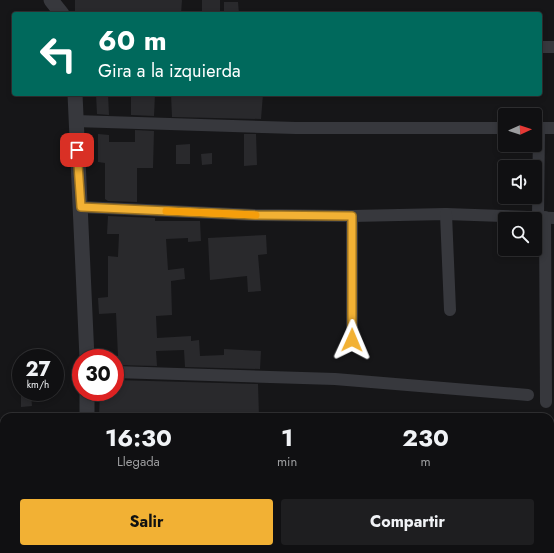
<!DOCTYPE html>
<html lang="es">
<head>
<meta charset="utf-8">
<style>
	:root { --surface:#101012; --page:#1e1e20; --text:#f1f3f6; --muted:#9c9d9f; --line:#303032; --accent:#f2b134 }
	body { margin:0; font-family:Jost,sans-serif; background:var(--page); color:var(--text); height:100vh; display:flex; flex-direction:column; font-size:15px; white-space:nowrap }
	* { box-sizing:border-box; margin:0 }
	p { font-size:13px; color:var(--muted) }
	.icon { flex:none; width:22px; height:22px; fill:none; stroke:currentColor; stroke-width:2; stroke-linecap:round; stroke-linejoin:round }
	.map { position:relative; flex:1; overflow:hidden }
	.drawer { position:absolute; left:0px; top:413px; width:554px; height:140px; display:flex; flex-direction:column; background:var(--surface); border-radius:12px 12px 0 0; box-shadow:0 2px 6px #0003,0 0 0 1px var(--line) }
	.drawer>* { flex:none }
	.guide { position:absolute; left:12px; top:12px; width:530px; height:84px; border-radius:4px; box-shadow:0 2px 6px #0003,0 0 0 1px var(--line); background:#00695c; color:#fff; overflow:hidden }
	.needle { width:26px; rotate:87deg }
	.controls { position:absolute; left:498px; top:108px; display:grid; gap:8px }
	.controls a { display:grid; place-items:center; width:44px; height:44px; border-radius:4px; background:var(--surface); box-shadow:0 2px 6px #0003,0 0 0 1px var(--line); font-size:20px }
	.speed { position:absolute; left:12px; top:349px; display:flex; gap:8px; font-size:20px; font-weight:700; text-align:center }
	.speed>* { display:grid; place-content:center; width:52px; height:52px; border-radius:50%; background:var(--surface); box-shadow:0 2px 6px #0003,0 0 0 1px var(--line); line-height:1 }
	.speed small { font-size:10px; font-weight:400 }
	.speed .limit { border:6px solid #d22; background:#fff; color:#111 }
	.pin { position:absolute; display:grid; place-items:center; width:34px; height:34px; color:#fff; margin:-17px; border-radius:8px; box-shadow:0 2px 6px #0006 }
	.me { position:absolute; width:44px; margin:-22px; rotate:1deg; stroke-linejoin:round; filter:drop-shadow(0 0 3px #0008) }
	.turn { display:flex; align-items:center; gap:14px; height:84px; padding:0 20px; font-size:18px }
	.turn .icon { width:52px; height:52px; stroke-width:2.5 }
	.turn b { display:block; font-size:28px; line-height:34px }
	.eta { display:flex; justify-content:space-evenly; align-items:center; height:68px; text-align:center }
	.eta b { font-size:24px; font-weight:700; line-height:28px }
	.button { display:flex; gap:8px; margin-top:auto; padding:8px 20px }
	.button a { flex:1; height:46px; border-radius:4px; background:var(--accent); color:#111; font-size:16px; font-weight:700; line-height:46px; text-align:center }
	.button a+a { background:var(--page); color:var(--text) }
	.map>svg:first-child { display:block }
	.building { fill:#29292c }
	.lines { fill:none; stroke-linecap:round; stroke-linejoin:round }
	.service { stroke:#37383d; stroke-width:6 }
	.minor { stroke:#37383d; stroke-width:12 }
	.tertiary { stroke:#37383d; stroke-width:15 }
	.route-casing { stroke:#9d7322; stroke-width:10 }
	.route { stroke:#f2b134; stroke-width:7 }
	.slow { stroke:#f59e0b; stroke-width:7 }
</style>
</head>
<body>
<div class="map">
<svg width="554" height="553" viewBox="0 0 554 553">
	<rect width="100%" height="100%" fill="#161618"/>
	<!-- building -->
	<g class="building">
		<polygon points="75,0 182,0 181,14 75,14"/>
		<rect x="202" y="0" width="18" height="11"/>
		<polygon points="224,2 238,2 239,14 224,14"/>
		<polygon points="96,94 108,94 109,115 97,114"/>
		<polygon points="131,94 155,94 154,116 131,115"/>
		<polygon points="171,94 263,94 261,119 172,117"/>
		<polygon points="135,130 154,131 153,168 137,168 137,202 108,201 105,199 105,163 98,162 98,134 109,135 109,142 135,142"/>
		<polygon points="244,134 256,134 257,165 244,166"/>
		<polygon points="190,144 190,164 176,164 176,145"/>
		<polygon points="212,153 212,164 202,165 201,154"/>
		<polygon points="108,216 155,218 155,221 200,221 201,241 188,242 188,238 166,239 168,270 184,268 185,279 171,281 172,315 156,316 157,338 191,336 191,341 199,340 200,356 224,355 224,349 261,351 260,369 185,367 184,350 156,351 157,366 115,365 115,356 118,356 116,313 99,314 98,298 108,297 108,256 118,257 119,234 107,234"/>
		<polygon points="266,235 267,254 258,255 261,291 248,292 247,276 210,280 208,238"/>
		<polygon points="115,380 258,384 259,417 228,417 228,414 197,417 99,416 100,392 115,392"/>
		<polygon points="31,394 32,406 21,407 21,395"/>
	</g>
	<g class="lines">
		<!-- service -->
		<g class="service">
			<polyline points="0,470 4,487"/>
			<polyline points="19,549 20,553"/>
		</g>
		<!-- minor -->
		<g class="minor">
			<polyline points="540,47 554,47"/>
			<polyline points="75,121 296,128 505,128"/>
			<polyline points="535,128 554,128"/>
			<polyline points="81,207 255,215 352,216 446,214 554,218"/>
			<polyline points="446,214 450,310"/>
			<polyline points="538,217 539,128"/>
			<polyline points="545,217 546,402"/>
			<polyline points="352,340 352,216"/>
			<polyline points="115,372 335,379 528,395"/>
		</g>
		<!-- tertiary -->
		<g class="tertiary">
			<polyline points="51,0 62,14"/>
			<polyline points="75,94 87,358"/>
			<polyline points="87,417 87,392"/>
			<polyline points="83,553 83,549"/>
		</g>
	</g>
	<g class="lines">
		<!-- route casing -->
		<g class="route-casing">
			<polyline id="route" points="77,150 81,207 255,215 352,216 352,340"/>
		</g>
		<!-- route -->
		<use href="#route" class="route"/>
		<!-- slow -->
		<polyline class="slow" points="166,211 256,215"/>
	</g>
</svg>
<div class="controls">
<a><svg class="needle" viewBox="-14 -14 28 28"><path d="M0-13l5 13h-10z" fill="#e53935"/><path d="M0 13l5-13h-10z" fill="#9c9d9f"/></svg></a>
<a><svg class="icon" aria-label="sound" viewBox="0 0 24 24"><path d="M4 9h4l5-4v14l-5-4H4zM17 9q2 3 0 6"/></svg></a>
<a><svg class="icon" aria-label="search" viewBox="0 0 24 24"><circle cx="10" cy="10" r="6"/><path d="M15 15l6 6"/></svg></a>
</div>
<div class="speed"><div>27<small>km/h</small></div><div class="limit">30</div></div>
<div class="pin" style="left:77px;top:150px;background:#d93025"><svg class="icon" aria-label="arrive" viewBox="0 0 24 24"><path d="M6 21V4h12l-3 4 3 4H6"/></svg></div>
<svg class="me" style="left:352px;top:340px" viewBox="-20 -20 40 40"><path d="M0-17L14 15 0 8-14 15z" fill="#f2b134" stroke="#fff" stroke-width="4"/></svg>
<div class="guide">
<div class="turn"><svg class="icon" aria-label="left" viewBox="0 0 24 24"><path d="M17 20v-9H6M10 6l-5 5 5 5"/></svg><div><b>60 m</b>Gira a la izquierda</div></div>
</div>
<section class="drawer">
<div class="eta">
<div><b>16:30</b><p>Llegada</p></div>
<div><b>1</b><p>min</p></div>
<div><b>230</b><p>m</p></div>
</div>
<div class="button"><a>Salir</a><a>Compartir</a></div>
</section>
</div>
</body>
</html>
